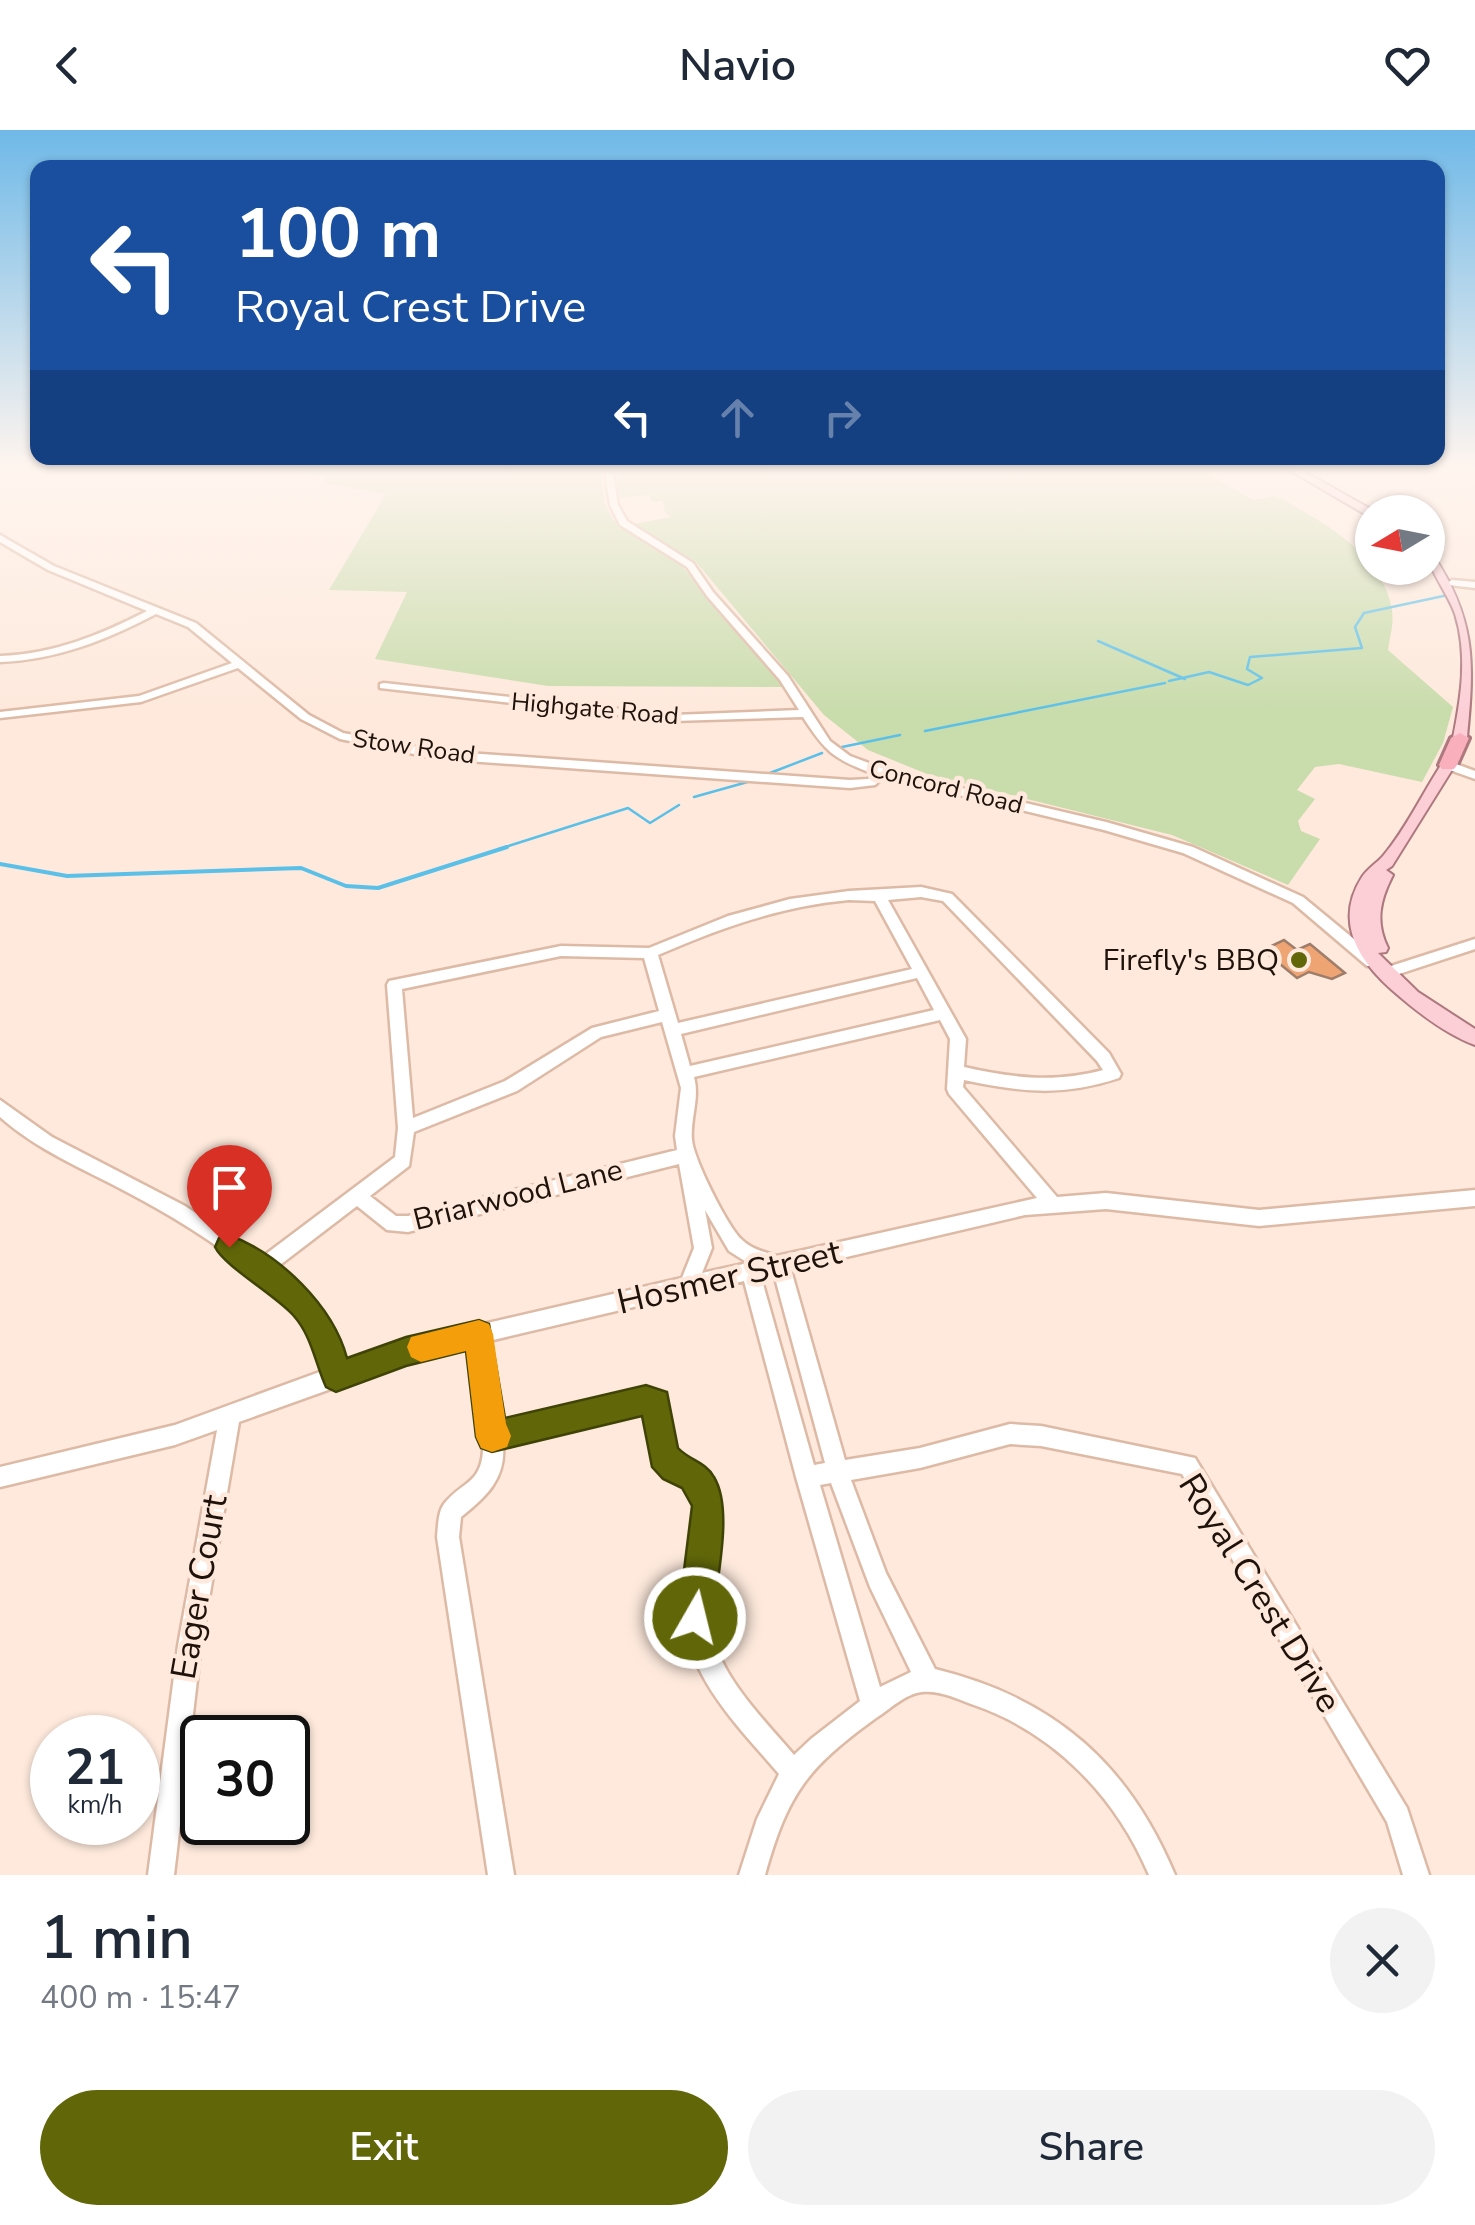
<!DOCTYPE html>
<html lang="en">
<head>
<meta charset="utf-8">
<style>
	:root { --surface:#fff; --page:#f2f2f3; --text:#1f2937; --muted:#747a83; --accent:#616708 }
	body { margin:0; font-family:"Nunito Sans",sans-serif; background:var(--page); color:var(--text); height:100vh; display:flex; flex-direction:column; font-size:38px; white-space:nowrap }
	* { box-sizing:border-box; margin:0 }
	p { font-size:32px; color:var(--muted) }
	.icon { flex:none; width:55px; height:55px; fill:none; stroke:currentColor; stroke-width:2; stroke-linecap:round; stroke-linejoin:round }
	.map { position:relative; height:1745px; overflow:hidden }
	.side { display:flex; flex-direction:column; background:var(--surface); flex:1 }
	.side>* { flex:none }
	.banner { position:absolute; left:30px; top:30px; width:1415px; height:305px; border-radius:20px; box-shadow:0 2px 8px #0004; background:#1a4fa0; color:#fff; overflow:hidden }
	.needle { width:65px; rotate:260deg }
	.tools { position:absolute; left:1355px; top:365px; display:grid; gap:20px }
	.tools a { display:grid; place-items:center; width:90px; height:90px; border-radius:50%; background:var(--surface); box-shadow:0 2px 8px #0004; font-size:50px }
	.speed { position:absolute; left:30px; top:1585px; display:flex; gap:20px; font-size:50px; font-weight:700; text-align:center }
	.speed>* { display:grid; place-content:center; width:130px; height:130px; border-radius:50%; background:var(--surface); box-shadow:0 2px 8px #0004; line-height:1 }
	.speed small { font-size:25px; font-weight:400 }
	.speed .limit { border:5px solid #111; border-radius:15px; background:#fff; color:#111 }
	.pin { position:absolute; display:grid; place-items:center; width:85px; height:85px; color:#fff; margin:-102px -42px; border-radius:50% 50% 50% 0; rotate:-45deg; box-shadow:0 0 10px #0007 }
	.pin .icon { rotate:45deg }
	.me { position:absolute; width:110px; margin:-55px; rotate:8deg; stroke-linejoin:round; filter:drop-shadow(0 0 8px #0008) }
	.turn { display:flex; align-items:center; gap:35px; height:210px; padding:0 40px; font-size:45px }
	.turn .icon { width:130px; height:130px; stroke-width:2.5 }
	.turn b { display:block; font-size:70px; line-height:85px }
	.lanes { display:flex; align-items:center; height:95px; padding:0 40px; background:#0003; justify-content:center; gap:50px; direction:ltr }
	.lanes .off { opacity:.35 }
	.round { display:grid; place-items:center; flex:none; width:105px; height:105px; border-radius:52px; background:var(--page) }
	.summary { display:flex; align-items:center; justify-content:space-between; height:170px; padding:0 40px }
	h1 { font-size:60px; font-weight:600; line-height:75px }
	.button { display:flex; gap:20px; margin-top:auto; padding:20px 40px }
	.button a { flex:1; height:115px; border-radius:60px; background:var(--accent); color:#fff; font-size:40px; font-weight:600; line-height:115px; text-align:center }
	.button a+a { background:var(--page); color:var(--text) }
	header { display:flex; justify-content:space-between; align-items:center; height:130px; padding:0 40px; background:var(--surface); font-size:45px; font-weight:600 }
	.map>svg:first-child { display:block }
	.green { fill:#c9dcac }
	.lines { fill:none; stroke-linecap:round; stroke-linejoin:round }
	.stream-far1 { stroke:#5ac0e8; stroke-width:2.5 }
	.stream { stroke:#5ac0e8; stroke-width:4 }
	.building { fill:#efa473; stroke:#9e7e6b; stroke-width:2.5 }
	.minor-casing { stroke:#ddbaa5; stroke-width:5 }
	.major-casing { stroke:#ad787e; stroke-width:4 }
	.highway-casing { stroke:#ad787e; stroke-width:6 }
	.minor { fill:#fff; fill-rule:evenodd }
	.major { fill:#fccfd7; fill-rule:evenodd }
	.highway { fill:#faafbc; fill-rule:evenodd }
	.route { fill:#616708; stroke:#3f4305; stroke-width:2.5 }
	.slow { fill:#f59e0b }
	.poi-dot { fill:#616708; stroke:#fee9dc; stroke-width:4 }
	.labels { text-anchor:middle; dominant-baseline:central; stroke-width:9; stroke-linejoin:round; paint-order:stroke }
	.far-street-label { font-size:25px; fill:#1e120a; stroke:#fee9dc }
	.poi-label { font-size:30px; fill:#1e120a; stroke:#fee9dc; text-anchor:end }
	.street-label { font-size:30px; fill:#1e120a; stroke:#fee9dc }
	.near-street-label { font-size:35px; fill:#1e120a; stroke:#fee9dc }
</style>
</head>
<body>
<header><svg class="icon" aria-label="back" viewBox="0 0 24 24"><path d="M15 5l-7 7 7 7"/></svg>Navio<svg class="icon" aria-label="heart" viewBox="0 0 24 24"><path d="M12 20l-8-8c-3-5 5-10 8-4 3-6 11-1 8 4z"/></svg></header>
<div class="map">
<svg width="1475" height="1745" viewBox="0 0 1475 1745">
	<rect width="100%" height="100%" fill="#fee9dc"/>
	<!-- green -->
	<g class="green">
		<polygon points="272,337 600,337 604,372 613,390 682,436 785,557 548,556 375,529 407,462 329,460 386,364 325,353 324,346"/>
		<path d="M616,337H1207L1200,339L1253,370L1276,366C1321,391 1383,423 1392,480C1394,494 1390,506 1388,520L1453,577L1443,613L1422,652L1339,634L1315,637L1297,660L1315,669L1298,691L1301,701L1320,709L1288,755L1172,705L927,644L868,620L824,585L696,432L634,394L671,387L665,382L663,371L653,372L649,365L620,368Z"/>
	</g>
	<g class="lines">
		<!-- stream-far1 -->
		<g class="stream-far1">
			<polyline points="1098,511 1185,549"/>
			<polyline points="1169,551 1209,542 1248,555 1262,548 1247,539 1250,527 1362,518 1355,497 1364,483 1448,465"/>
			<polyline points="925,601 1165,553"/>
			<polyline points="842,617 900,605"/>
			<polyline points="770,643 822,623"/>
			<polyline points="694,667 751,651"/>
			<polyline points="499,719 628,678 650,693 679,675"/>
		</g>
		<!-- stream -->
		<polyline class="stream" points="0,734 67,746 301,738 346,756 378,758 507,717"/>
	</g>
	<!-- building -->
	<polygon class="building" points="1284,810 1297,820 1310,814 1345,843 1332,849 1309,842 1297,848 1263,820"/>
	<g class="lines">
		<!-- minor casing -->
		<g class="minor-casing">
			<g id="minor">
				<path d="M604,337H612L618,375L627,391L693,433L713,462L788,546L830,611L850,626L893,642L1106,692L1193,717L1303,767L1377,828L1379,832L1377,836H1367L1293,773L1183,723L1104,700L884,647L875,655L850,658L439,629L340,609L301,589L238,538L141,572L0,588V582L139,566L232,533L188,497L156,484C106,510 57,530 0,532V526C54,524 100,505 147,481L48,440L0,412V405L54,436L196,493L309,585L343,603L439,621L850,650L868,649L874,644C834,629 826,623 803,587L673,591L380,558V554L384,553L673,585L799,580L780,550L707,466L687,437L620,395L610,375Z"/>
				<polygon points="1452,450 1475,452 1475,458 1449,455 1447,453"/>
				<polygon points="1448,631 1475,641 1475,649 1444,638 1442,635"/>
				<path d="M921,757L952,764L1109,923L1121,944L1119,948C1062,967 1021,962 964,950L963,957L1057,1067L1106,1063L1259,1080L1475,1060V1076L1259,1096L1106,1079L1025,1085L791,1140L845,1330L920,1318L1010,1294L1041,1296L1195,1328L1407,1678L1429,1745H1403L1387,1692L1182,1344L1041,1316L1010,1314L920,1338L851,1350L886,1443L935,1539C1054,1568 1128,1633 1175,1745H1149C1116,1667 1055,1603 974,1575C958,1569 939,1560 922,1562C905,1564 890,1579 876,1588C807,1638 788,1663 765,1745H739L757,1689L779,1644C740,1598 679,1540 686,1474C688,1447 701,1401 697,1375C694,1355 671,1353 660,1338C648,1321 649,1299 646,1280L503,1315C506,1349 486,1367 461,1387L459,1407L514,1745H488L437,1407C438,1397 438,1382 444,1374C461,1352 481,1354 483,1321L471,1215L423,1226L239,1292L201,1516L174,1745H148L178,1516L217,1300L175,1315L0,1357V1337L175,1295L325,1240C316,1197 287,1171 254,1144C215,1112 171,1085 125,1061C82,1038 37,1020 0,987V970L52,1007L185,1076L262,1127L395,1027L398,998L387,855L389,851L561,816L649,818L728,786L790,769L849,761ZM921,767L943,771L1097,931L1103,940C1055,953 1012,948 964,937L966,909L888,770ZM849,770L875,771L912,839L678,893L658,825C720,798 781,776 849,770ZM561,826L644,828L659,881L592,898L505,951L413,988L402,859ZM917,848L934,880L690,936L681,904ZM940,890L950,909L947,959L949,964L1037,1068L777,1126C764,1122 751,1119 741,1109C727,1095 694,1030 692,1010C690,989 700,968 694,947ZM662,892L681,958L675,1006L677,1020L408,1086H396L370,1066L409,1036L414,1002L517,961L601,907ZM679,1034L694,1118L682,1148L423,1208L344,1235C334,1194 309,1165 276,1138L357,1076L387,1100L408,1102ZM705,1080L729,1121L748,1133L702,1143L712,1118ZM774,1144L825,1333L814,1335L761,1147ZM744,1151L796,1347L860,1571L811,1609L794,1625C756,1580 703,1531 709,1468C711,1442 722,1401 719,1376C713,1337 682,1342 672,1319C664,1302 670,1283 663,1266L646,1260L501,1295L489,1211ZM831,1353L870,1457L911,1542L880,1557L820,1355Z"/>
				<polygon points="1475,809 1475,819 1396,845 1389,840 1391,836"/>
			</g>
		</g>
		<!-- major casing -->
		<g class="major-casing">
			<g id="major">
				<polygon points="1284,337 1296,337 1376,382 1372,382 1372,387 1368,386"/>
				<path d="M1428,422L1432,423C1475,488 1475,530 1467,608L1460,612L1453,608C1461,567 1468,525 1455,484C1449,465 1427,438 1428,422Z"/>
				<path d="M1448,631L1455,635L1392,736L1386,740L1393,745C1380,770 1375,792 1388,818L1386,822L1378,823L1418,862L1475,899V915C1445,904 1416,881 1392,860C1358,830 1334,791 1362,747C1368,738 1377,733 1383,726C1406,699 1422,664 1441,635Z"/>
			</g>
		</g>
		<!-- highway casing -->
		<g class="highway-casing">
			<polygon id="highway" points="1460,603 1469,608 1457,635 1454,639 1442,639 1439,635 1451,608"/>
		</g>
		<!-- minor -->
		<use href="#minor" class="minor"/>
		<!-- major -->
		<use href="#major" class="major"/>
		<!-- highway -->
		<use href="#highway" class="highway"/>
	</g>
	<!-- sky -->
	<linearGradient id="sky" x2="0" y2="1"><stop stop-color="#6fb9e8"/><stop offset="0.58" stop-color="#fff5ef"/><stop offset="1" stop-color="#fff5ef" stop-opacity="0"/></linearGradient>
	<rect width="1475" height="581" fill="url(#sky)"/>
	<!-- route -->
	<path class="route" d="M229,1105C280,1124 333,1176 347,1228L406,1207L479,1190L489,1194L505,1288L646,1255L667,1262L678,1318C689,1330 706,1332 714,1347C734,1380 716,1451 713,1488L707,1500L695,1506L683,1500L678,1488L692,1376L682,1358L663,1349L652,1337L642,1286L492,1322L481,1318L476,1307L466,1221L406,1236L336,1262L326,1257C315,1233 312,1206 293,1185C275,1165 224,1136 215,1117L219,1108Z"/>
	<!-- slow -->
	<polygon class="slow" points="479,1190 489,1194 493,1204 506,1294 511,1306 507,1317 492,1322 481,1318 476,1307 466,1221 421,1232 411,1227 407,1217 411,1207"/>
	<!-- markers -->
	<circle class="poi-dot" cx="1299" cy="830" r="10"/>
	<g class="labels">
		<!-- far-street labels -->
		<g class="far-street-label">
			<text transform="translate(595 579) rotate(5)">Highgate Road</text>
			<text transform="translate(414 617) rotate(8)">Stow Road</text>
			<text transform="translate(946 657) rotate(14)">Concord Road</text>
		</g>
		<!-- poi labels -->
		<g class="poi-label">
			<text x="1279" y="830">Firefly's BBQ</text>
		</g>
		<!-- street labels -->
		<g class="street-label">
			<text transform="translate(518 1065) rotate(-14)">Briarwood Lane</text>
		</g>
		<!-- near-street labels -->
		<g class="near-street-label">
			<text transform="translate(729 1147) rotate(-13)">Hosmer Street</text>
			<text transform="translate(199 1457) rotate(-80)">Eager Court</text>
			<text transform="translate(1260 1463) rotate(58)">Royal Crest Drive</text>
		</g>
	</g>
</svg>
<div class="tools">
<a><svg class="needle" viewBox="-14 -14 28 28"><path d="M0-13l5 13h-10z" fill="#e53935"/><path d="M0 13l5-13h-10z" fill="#747a83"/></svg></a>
</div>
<div class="speed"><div>21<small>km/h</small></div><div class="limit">30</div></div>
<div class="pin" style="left:229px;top:1117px;background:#d93025"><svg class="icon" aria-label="arrive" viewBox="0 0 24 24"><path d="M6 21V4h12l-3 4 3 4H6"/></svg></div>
<svg class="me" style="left:695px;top:1488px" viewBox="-20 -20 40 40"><circle r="17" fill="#616708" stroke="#fff" stroke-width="3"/><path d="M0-11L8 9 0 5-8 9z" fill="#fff"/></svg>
<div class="banner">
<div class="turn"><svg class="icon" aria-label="left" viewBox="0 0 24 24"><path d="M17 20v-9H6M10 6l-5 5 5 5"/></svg><div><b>100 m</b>Royal Crest Drive</div></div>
<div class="lanes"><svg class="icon" aria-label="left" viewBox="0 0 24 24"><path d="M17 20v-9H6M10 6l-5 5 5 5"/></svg><svg class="icon off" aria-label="ahead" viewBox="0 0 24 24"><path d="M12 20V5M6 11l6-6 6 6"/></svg><svg class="icon off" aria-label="right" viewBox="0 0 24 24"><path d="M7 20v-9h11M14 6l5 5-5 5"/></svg></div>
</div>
</div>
<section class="side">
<div class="summary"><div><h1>1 min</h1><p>400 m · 15:47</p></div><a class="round"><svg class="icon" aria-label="close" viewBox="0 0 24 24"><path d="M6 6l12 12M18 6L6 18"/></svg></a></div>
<div class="button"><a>Exit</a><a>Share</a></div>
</section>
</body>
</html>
